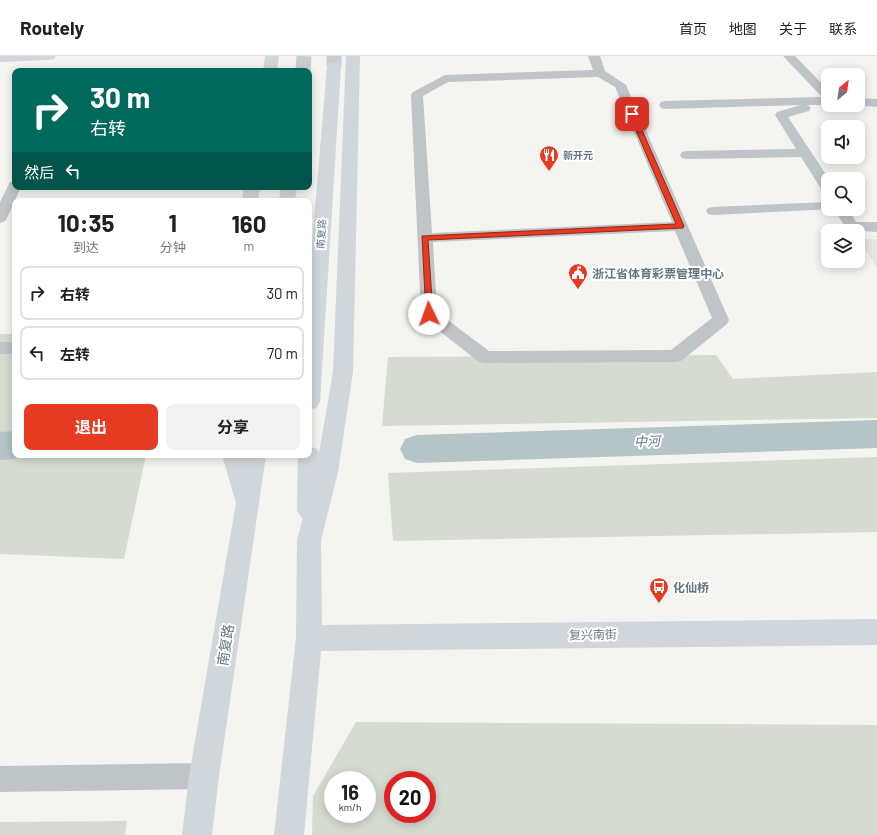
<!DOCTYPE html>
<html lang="zh">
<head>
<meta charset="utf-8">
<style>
	:root { --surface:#fff; --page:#f2f2f2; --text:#202124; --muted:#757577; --line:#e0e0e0; --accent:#e43b21 }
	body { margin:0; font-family:Barlow,"Noto Sans SC",sans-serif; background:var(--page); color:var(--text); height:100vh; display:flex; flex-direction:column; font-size:15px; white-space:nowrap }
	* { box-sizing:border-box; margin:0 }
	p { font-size:13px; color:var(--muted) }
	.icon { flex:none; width:22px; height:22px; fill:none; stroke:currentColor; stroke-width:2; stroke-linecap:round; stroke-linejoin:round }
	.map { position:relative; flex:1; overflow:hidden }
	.drawer { position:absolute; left:12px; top:142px; width:300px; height:260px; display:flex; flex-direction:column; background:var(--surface); border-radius:8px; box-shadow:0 2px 10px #0003 }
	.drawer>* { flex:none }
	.guide { position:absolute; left:12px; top:12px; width:300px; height:122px; border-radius:8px; box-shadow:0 2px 10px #0003; background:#00695c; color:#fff; overflow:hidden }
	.needle { width:26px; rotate:29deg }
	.controls { position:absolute; left:821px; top:12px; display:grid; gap:8px }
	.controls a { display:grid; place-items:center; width:44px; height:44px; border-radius:8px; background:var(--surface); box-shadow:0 2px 10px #0003; font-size:20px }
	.speed { position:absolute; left:324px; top:715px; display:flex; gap:8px; font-size:20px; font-weight:700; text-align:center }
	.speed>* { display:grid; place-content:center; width:52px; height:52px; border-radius:50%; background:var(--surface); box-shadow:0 2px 10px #0003; line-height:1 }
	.speed small { font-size:10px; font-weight:400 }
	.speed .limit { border:6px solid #d22; background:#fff; color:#111 }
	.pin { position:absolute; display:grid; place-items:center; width:34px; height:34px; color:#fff; margin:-17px; border-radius:8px; box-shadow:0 2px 6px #0006 }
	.me { position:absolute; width:44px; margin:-22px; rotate:357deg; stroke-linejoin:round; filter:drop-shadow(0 0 3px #0008) }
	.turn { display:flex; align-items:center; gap:14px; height:84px; padding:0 12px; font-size:18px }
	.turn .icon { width:52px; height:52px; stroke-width:2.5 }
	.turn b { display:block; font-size:28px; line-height:34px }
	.then { display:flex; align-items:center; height:38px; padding:0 12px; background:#0003; gap:8px; font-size:15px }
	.eta { display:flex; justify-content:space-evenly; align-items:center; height:68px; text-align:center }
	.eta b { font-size:24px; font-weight:700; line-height:28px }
	.button { display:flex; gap:8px; margin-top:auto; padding:8px 12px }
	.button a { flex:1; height:46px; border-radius:8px; background:var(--accent); color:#fff; font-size:16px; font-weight:700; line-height:46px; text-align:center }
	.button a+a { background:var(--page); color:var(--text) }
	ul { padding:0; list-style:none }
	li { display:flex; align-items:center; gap:12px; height:54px; margin:0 8px 6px; padding:0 4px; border:2px solid var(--line); border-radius:8px }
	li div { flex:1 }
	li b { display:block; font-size:15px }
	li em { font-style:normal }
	header { display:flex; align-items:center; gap:24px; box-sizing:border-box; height:56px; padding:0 20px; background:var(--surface); border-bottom:1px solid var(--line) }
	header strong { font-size:19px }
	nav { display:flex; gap:22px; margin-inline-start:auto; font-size:14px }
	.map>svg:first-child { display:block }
	.built { fill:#e5e6e4 }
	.green { fill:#d6dbd1; fill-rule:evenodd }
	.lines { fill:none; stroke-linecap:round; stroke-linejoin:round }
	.canal { fill:#b5c4c6; fill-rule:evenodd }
	.secondary-tunnel { stroke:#c8cecf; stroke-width:15; stroke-dasharray:15 8; stroke-linecap:butt }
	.lane { fill:#bfc4c6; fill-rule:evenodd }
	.secondary { fill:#d1d6da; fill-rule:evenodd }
	.primary { fill:#d1d6da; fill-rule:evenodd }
	.route { fill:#e43b21; stroke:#942615 }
	.labels { text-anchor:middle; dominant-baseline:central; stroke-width:4; stroke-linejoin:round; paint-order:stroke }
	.far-poi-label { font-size:10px; font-weight:bold; fill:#637782; stroke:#fff; text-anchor:start }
	.far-street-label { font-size:10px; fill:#637782; stroke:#fff }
	.poi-label { font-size:12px; font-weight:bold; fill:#637782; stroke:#fff; text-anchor:start }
	.street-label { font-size:12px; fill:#637782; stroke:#fff }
	.water-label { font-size:13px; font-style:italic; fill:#5f7a7f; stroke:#fff }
	.near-street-label { font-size:14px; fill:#637782; stroke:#fff }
</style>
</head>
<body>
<header>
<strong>Routely</strong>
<nav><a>首页</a><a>地图</a><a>关于</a><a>联系</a></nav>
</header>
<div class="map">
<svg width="877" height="779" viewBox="0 0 877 779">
	<rect width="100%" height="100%" fill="#f4f4f0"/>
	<!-- built -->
	<polygon class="built" points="858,183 877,183 877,212"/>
	<!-- green -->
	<g class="green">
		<polygon points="0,278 15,278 15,399 146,399 124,503 0,498"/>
		<polygon points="716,299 733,323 877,316 877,362 382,370 388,301"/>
		<polygon points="877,401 877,476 393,485 388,417"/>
		<path d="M356,666L877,669V779H312L313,740ZM333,724H367V758H333ZM393,724H427V758H393Z"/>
		<polygon points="127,765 125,779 0,779 0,766"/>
	</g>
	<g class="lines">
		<!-- canal -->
		<g class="canal">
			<polygon points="877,364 877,392 417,407 405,403 400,393 405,383 417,379"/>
			<polygon points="15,375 15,399 27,399 15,403 0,404 0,376"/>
		</g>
		<!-- secondary-tunnel -->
		<g class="secondary-tunnel">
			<polyline points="334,0 334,10"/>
			<polyline points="303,15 304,0"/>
		</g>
		<!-- lane -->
		<g class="lane">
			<path d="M588,0H600L605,15L626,29L729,264L727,268L681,305L675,306L485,307L479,306L423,262L421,258L411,39L413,36L445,19L593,14ZM598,21L615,31L672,166L432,177L423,40L448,26ZM675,175L712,262L671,294L489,295L437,256L433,186Z"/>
			<polygon points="783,0 795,0 828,34 828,49 808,49 811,52 809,55 788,61 829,123 828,137 823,136 801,101 687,103 682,102 680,99 682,96 687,95 796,93 775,59 777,56 801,49 665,53 661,52 659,49 661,46 665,45 822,41"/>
			<polygon points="858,42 877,43 877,51 855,49 858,49"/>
			<polygon points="15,125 15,131 21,131 7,162 5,165 0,167 0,146 10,126"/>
			<polygon points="828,146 828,153 833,153 713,159 708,158 706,155 708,152 713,151"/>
			<polygon points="834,153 848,153 856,166 877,166 877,176 847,174"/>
			<rect x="0" y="286" width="15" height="12"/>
			<polygon points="204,707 213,711 217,720 213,729 204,733 0,736 0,710"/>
		</g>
		<!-- secondary -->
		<g class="secondary">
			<polygon points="265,0 279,0 277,15 263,15"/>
			<polygon points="346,0 360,0 353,316 338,416 321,484 322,569 877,563 877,589 321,595 304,779 274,779 296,582 297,484 303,462 301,461 297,454 298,399 309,399 309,390 317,393 319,397 333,316"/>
			<polygon points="334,6 339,7 341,10 320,346 316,352 309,354 309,224 327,10 329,7"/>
			<polygon points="244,131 260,131 258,145 242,145"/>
			<polygon points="281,131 297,131 295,145 279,145"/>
			<polygon points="222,399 266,399 219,720 212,779 182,779 189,720 236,447"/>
		</g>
		<!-- primary -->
		<polygon class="primary" points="0,0 56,0 54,3 49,4 0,6"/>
	</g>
	<!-- route -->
	<polygon class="route" points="630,56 635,58 684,170 683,172 428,184 433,258 429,261 426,260 422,180 676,168 629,58"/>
	<!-- icons -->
	<defs>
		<g id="restaurant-pin" transform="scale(1)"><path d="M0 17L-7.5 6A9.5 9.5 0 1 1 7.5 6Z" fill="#e43b21" stroke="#fff"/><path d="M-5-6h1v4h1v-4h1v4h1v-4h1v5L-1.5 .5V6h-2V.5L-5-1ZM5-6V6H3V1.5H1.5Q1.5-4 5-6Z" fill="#fff"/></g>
		<g id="civic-pin" transform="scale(1)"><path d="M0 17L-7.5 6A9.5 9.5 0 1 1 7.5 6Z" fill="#e43b21" stroke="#fff"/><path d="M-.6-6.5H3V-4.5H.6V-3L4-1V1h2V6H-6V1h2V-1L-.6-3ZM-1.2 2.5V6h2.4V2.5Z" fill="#fff"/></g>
		<g id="bus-pin" transform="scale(1)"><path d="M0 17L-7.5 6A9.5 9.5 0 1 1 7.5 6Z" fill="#e43b21" stroke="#fff"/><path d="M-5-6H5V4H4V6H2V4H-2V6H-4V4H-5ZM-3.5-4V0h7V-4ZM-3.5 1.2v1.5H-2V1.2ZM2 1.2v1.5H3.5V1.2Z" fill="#fff"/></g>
	</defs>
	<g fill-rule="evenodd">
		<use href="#restaurant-pin" x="549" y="99"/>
		<use href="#civic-pin" x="578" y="217"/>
		<use href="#bus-pin" x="659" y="531"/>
	</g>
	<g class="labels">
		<!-- far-poi labels -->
		<g class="far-poi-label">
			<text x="563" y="99">新开元</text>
		</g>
		<!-- far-street labels -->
		<g class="far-street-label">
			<text transform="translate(321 178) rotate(-86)">南复路</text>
		</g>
		<!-- poi labels -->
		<g class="poi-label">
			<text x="592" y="217">浙江省体育彩票管理中心</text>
			<text x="673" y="531">化仙桥</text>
		</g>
		<!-- street labels -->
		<g class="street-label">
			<text transform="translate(593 578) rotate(-1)">复兴南街</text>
		</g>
		<!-- water labels -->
		<g class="water-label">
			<text transform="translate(647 385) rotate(-2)">中河</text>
		</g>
		<!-- near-street labels -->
		<g class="near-street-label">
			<text transform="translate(225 589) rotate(-81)">南复路</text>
		</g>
	</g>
</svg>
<div class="controls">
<a><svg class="needle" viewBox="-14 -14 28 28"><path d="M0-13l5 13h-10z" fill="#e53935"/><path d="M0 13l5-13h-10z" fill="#757577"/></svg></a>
<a><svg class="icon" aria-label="sound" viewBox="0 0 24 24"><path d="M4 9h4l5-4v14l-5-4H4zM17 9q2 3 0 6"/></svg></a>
<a><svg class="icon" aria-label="search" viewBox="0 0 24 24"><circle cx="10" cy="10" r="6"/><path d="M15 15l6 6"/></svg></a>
<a><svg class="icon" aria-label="layers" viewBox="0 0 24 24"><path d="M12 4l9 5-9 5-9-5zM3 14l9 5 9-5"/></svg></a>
</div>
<div class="speed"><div>16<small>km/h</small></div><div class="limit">20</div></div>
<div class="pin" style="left:632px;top:58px;background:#d93025"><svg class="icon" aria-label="arrive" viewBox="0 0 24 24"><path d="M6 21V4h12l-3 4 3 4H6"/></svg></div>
<svg class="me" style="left:429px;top:258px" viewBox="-20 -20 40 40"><circle r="19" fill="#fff"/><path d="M0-13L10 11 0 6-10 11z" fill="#e43b21"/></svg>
<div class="guide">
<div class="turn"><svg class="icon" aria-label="right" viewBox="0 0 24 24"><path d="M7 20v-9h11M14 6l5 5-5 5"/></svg><div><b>30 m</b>右转</div></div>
<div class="then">然后<svg class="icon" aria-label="left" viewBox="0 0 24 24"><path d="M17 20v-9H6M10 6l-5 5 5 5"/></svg></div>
</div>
<section class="drawer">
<div class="eta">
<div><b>10:35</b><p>到达</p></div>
<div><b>1</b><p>分钟</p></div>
<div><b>160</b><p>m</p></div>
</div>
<ul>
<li><svg class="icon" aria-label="right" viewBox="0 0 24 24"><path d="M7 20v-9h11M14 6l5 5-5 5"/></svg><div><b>右转</b></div><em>30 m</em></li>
<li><svg class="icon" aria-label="left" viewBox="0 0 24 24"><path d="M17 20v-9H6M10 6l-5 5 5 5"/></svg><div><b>左转</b></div><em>70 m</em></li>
</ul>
<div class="button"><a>退出</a><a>分享</a></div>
</section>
</div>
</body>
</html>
